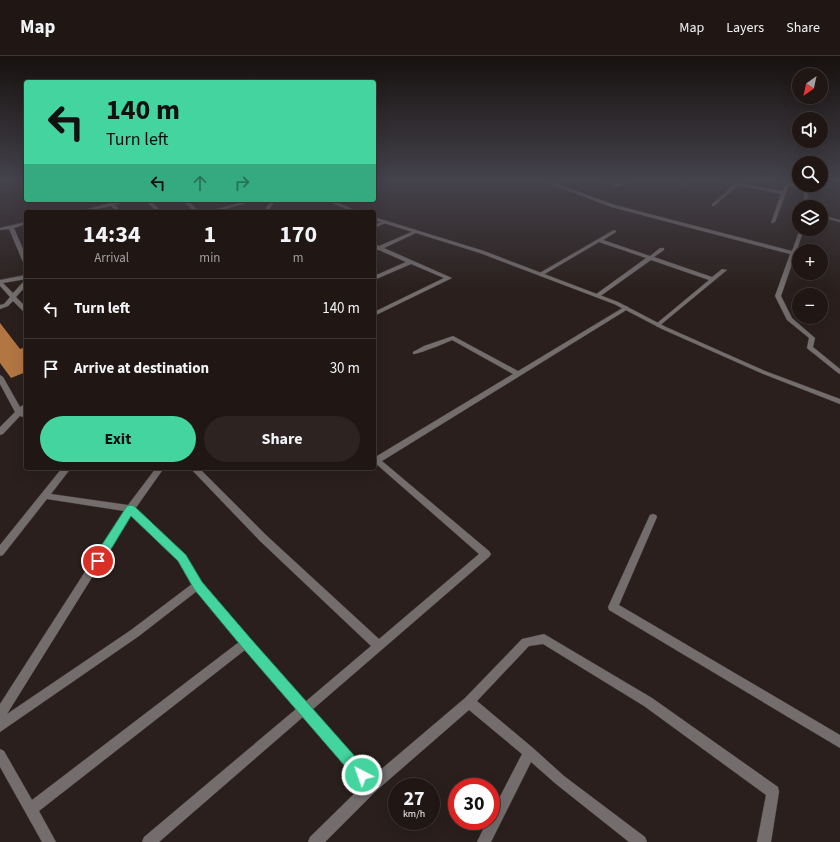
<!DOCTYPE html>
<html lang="en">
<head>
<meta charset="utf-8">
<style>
	:root { --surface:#201715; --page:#2d2422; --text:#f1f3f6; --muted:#a29fa0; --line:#3d3634; --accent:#43d4a0 }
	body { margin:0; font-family:"Source Sans 3",sans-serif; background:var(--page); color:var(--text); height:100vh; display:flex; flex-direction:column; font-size:15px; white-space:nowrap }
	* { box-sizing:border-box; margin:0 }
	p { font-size:13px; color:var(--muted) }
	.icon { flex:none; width:22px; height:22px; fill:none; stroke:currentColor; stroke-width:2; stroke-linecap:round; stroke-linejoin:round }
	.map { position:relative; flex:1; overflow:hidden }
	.drawer { position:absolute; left:24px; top:154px; width:352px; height:260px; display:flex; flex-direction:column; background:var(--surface); border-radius:4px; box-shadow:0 4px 16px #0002,0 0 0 1px var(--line) }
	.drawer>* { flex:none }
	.guide { position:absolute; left:24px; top:24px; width:352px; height:122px; border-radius:4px; box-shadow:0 4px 16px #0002,0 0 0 1px var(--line); background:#43d4a0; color:#111; overflow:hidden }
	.needle { width:26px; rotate:213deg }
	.tools { position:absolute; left:792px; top:12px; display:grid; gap:8px }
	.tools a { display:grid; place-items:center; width:36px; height:36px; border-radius:50%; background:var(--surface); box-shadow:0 4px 16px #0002,0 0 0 1px var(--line); font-size:20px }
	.speed { position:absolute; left:388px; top:722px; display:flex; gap:8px; font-size:20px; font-weight:700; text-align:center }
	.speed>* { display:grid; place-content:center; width:52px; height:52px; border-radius:50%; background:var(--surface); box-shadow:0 4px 16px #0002,0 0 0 1px var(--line); line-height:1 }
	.speed small { font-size:10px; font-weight:400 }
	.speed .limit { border:6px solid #d22; background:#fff; color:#111 }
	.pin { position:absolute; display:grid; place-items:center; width:34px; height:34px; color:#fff; margin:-17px; border:2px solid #fff; border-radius:50%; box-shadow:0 1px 4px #0007 }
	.me { position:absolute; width:44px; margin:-22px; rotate:319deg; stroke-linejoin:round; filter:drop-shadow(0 0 3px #0008) }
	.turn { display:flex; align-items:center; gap:14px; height:84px; padding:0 16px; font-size:18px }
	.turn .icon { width:52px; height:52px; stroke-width:2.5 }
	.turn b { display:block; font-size:28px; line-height:34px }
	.lanes { display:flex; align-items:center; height:38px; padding:0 16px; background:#0003; justify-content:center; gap:20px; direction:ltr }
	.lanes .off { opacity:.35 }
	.eta { display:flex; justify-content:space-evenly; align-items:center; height:68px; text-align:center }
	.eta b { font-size:24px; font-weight:700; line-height:28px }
	.action { display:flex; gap:8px; margin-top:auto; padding:8px 16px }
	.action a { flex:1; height:46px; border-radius:24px; background:var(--accent); color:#111; font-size:16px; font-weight:700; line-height:46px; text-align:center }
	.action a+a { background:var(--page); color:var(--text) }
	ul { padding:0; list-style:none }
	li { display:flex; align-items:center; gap:12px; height:60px; padding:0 16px; border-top:1px solid var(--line) }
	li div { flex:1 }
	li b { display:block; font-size:15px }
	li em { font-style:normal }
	header { display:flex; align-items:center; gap:24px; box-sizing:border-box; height:56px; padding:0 20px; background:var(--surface); border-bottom:1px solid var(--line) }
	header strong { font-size:19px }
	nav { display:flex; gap:22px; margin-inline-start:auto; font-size:14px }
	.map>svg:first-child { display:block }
	.building { fill:#b27642 }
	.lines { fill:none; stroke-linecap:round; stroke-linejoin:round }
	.minor-casing { stroke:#433936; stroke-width:1 }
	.tertiary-casing { stroke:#433936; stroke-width:1 }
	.minor { fill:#736d6e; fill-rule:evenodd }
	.tertiary { fill:#736d6e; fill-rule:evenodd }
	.route { fill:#43d4a0; stroke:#2c8a68 }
</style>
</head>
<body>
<header>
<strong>Map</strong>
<nav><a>Map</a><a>Layers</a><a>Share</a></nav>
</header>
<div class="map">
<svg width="840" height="786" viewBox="0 0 840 786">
	<rect width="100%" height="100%" fill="#2a1f1c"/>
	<!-- building -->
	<polygon class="building" points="0,267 20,293 26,291 26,316 11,322 0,307"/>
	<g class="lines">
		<!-- minor casing -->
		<g class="minor-casing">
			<g id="minor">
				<polygon points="543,125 549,125 615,149 792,195 800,173 804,173 781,240 792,262 815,282 813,291 840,313 840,318 838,317 808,293 807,292 809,282 787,264 775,240 790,198 611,151"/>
				<polygon points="602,125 608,125 617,128 625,125 630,125 617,131"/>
				<polygon points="682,125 686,125 683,129 679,129"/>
				<polygon points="718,125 727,125 782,135 785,129 773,125 780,125 803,130 803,129 807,129 809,151 805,151 803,133 789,129 775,166 771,167 781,138 738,129 714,150 712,150 712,148 734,129"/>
				<polygon points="123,144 131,144 115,149 122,156 117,156 111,150 83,156 75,156"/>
				<polygon points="145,144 150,144 162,156 157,156"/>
				<polygon points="182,144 187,144 200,156 195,156"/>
				<polygon points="251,144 258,144 214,156 206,156"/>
				<polygon points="272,144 276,144 267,156 263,156"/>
				<polygon points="821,159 840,164 840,166 821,161"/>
				<polygon points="384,165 388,166 374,172 374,169"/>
				<polygon points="26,166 26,168 14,172 26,200 26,208 23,206 9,173 0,174 0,172"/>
				<polygon points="614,174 616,175 616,176 603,184 650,200 660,192 664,192 664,194 654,201 712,221 722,213 727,214 658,271 656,270 656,268 709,224 651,204 599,241 595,241 595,239 646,202 599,186 543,219 538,218"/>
				<polygon points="414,175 418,176 384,192 452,222 374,260 374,256 444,222 411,208 374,224 374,220 406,206 379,194 376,194 374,192 374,188 379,190"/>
				<polygon points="26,219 26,223 3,227 13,237 24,225 26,224 26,230 16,241 26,251 26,257 24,256 13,245 8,250 0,253 0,249 4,248 10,241 0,230 0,224"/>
				<path d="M626,250L628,251V253L382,405L489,495L491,498L489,501L312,654L372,721L465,642L522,583L544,578L652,642L778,731L779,736L771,786H757L766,739L644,650L543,588L529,590L477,645L533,692L564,720L645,781L647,786H629L556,728L531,706L491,786H477L487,765H491V758L522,698L469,654L376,735L325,786H308L310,781L362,730L303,661L159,786H142L144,781L296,653L245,594L39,755L56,786H42L0,711V693L4,695L32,744L239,586L197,535L139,580L0,676V648L124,455L47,443L3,499L0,500V489L62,412H71L51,438L128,449L156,412H164L135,453L185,499L202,526L250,584L305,646L371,590L260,485L190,412H199L266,479L379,583L479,498L374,406V399L377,400L513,318L452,284C446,287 416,299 413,298V296L424,290L453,280L518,315ZM131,459L179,505L192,528L131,574L7,658Z"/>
				<polygon points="0,319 3,321 20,351 26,347 26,353 24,356 26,357 26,362 20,360 3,378 0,379 0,371 15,356 0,328"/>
				<polygon points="653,458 656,459 657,461 619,549 840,679 840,692 609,554 608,551 649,461 650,459"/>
			</g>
		</g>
		<!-- tertiary casing -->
		<g class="tertiary-casing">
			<g id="tertiary">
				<polygon points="325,144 331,144 360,156 354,156"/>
				<polygon points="374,161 484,195 618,246 666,271 765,315 840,343 840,348 761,317 662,273 614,248 480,197 374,164"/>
			</g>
		</g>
		<!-- minor -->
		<use href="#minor" class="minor"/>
		<!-- tertiary -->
		<use href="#tertiary" class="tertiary"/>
	</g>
	<!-- sky -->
	<linearGradient id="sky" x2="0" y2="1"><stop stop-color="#17110f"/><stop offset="0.53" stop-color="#44424b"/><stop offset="1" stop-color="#44424b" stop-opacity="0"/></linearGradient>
	<rect width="840" height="235" fill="url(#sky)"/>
	<!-- route -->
	<polygon class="route" points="130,449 134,450 186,499 202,526 251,583 367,714 369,719 367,724 362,726 357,724 242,591 194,533 178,505 131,460 102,508 98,509 94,508 92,505 94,501 127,450"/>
</svg>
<div class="tools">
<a><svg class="needle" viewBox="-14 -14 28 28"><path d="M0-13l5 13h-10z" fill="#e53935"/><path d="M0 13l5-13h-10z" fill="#a29fa0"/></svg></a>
<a><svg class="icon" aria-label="sound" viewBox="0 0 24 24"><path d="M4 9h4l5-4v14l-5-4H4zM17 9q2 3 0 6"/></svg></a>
<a><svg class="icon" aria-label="search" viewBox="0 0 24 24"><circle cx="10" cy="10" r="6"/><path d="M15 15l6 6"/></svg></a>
<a><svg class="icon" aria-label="layers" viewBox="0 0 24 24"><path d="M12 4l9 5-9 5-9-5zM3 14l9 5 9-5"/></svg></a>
<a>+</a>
<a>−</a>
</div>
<div class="speed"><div>27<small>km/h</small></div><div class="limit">30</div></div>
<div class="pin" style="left:98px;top:505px;background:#d93025"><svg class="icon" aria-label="arrive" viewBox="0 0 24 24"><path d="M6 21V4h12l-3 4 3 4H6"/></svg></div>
<svg class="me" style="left:362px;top:719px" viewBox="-20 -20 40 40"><circle r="17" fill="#43d4a0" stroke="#fff" stroke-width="3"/><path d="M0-11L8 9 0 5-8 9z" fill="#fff"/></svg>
<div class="guide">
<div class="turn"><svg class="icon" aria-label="left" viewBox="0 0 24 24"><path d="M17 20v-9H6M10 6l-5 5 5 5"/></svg><div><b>140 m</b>Turn left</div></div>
<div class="lanes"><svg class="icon" aria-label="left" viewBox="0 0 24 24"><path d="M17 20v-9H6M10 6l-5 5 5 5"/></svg><svg class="icon off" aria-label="ahead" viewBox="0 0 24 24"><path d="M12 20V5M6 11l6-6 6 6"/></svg><svg class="icon off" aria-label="right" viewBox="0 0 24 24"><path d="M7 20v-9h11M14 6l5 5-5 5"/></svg></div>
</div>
<section class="drawer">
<div class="eta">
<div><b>14:34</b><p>Arrival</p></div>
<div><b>1</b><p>min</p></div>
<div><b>170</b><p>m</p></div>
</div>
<ul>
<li><svg class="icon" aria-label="left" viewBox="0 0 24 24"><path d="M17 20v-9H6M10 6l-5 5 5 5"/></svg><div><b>Turn left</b></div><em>140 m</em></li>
<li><svg class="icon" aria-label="arrive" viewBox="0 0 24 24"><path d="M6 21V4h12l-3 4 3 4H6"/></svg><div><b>Arrive at destination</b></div><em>30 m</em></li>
</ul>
<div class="action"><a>Exit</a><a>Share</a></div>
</section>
</div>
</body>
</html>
